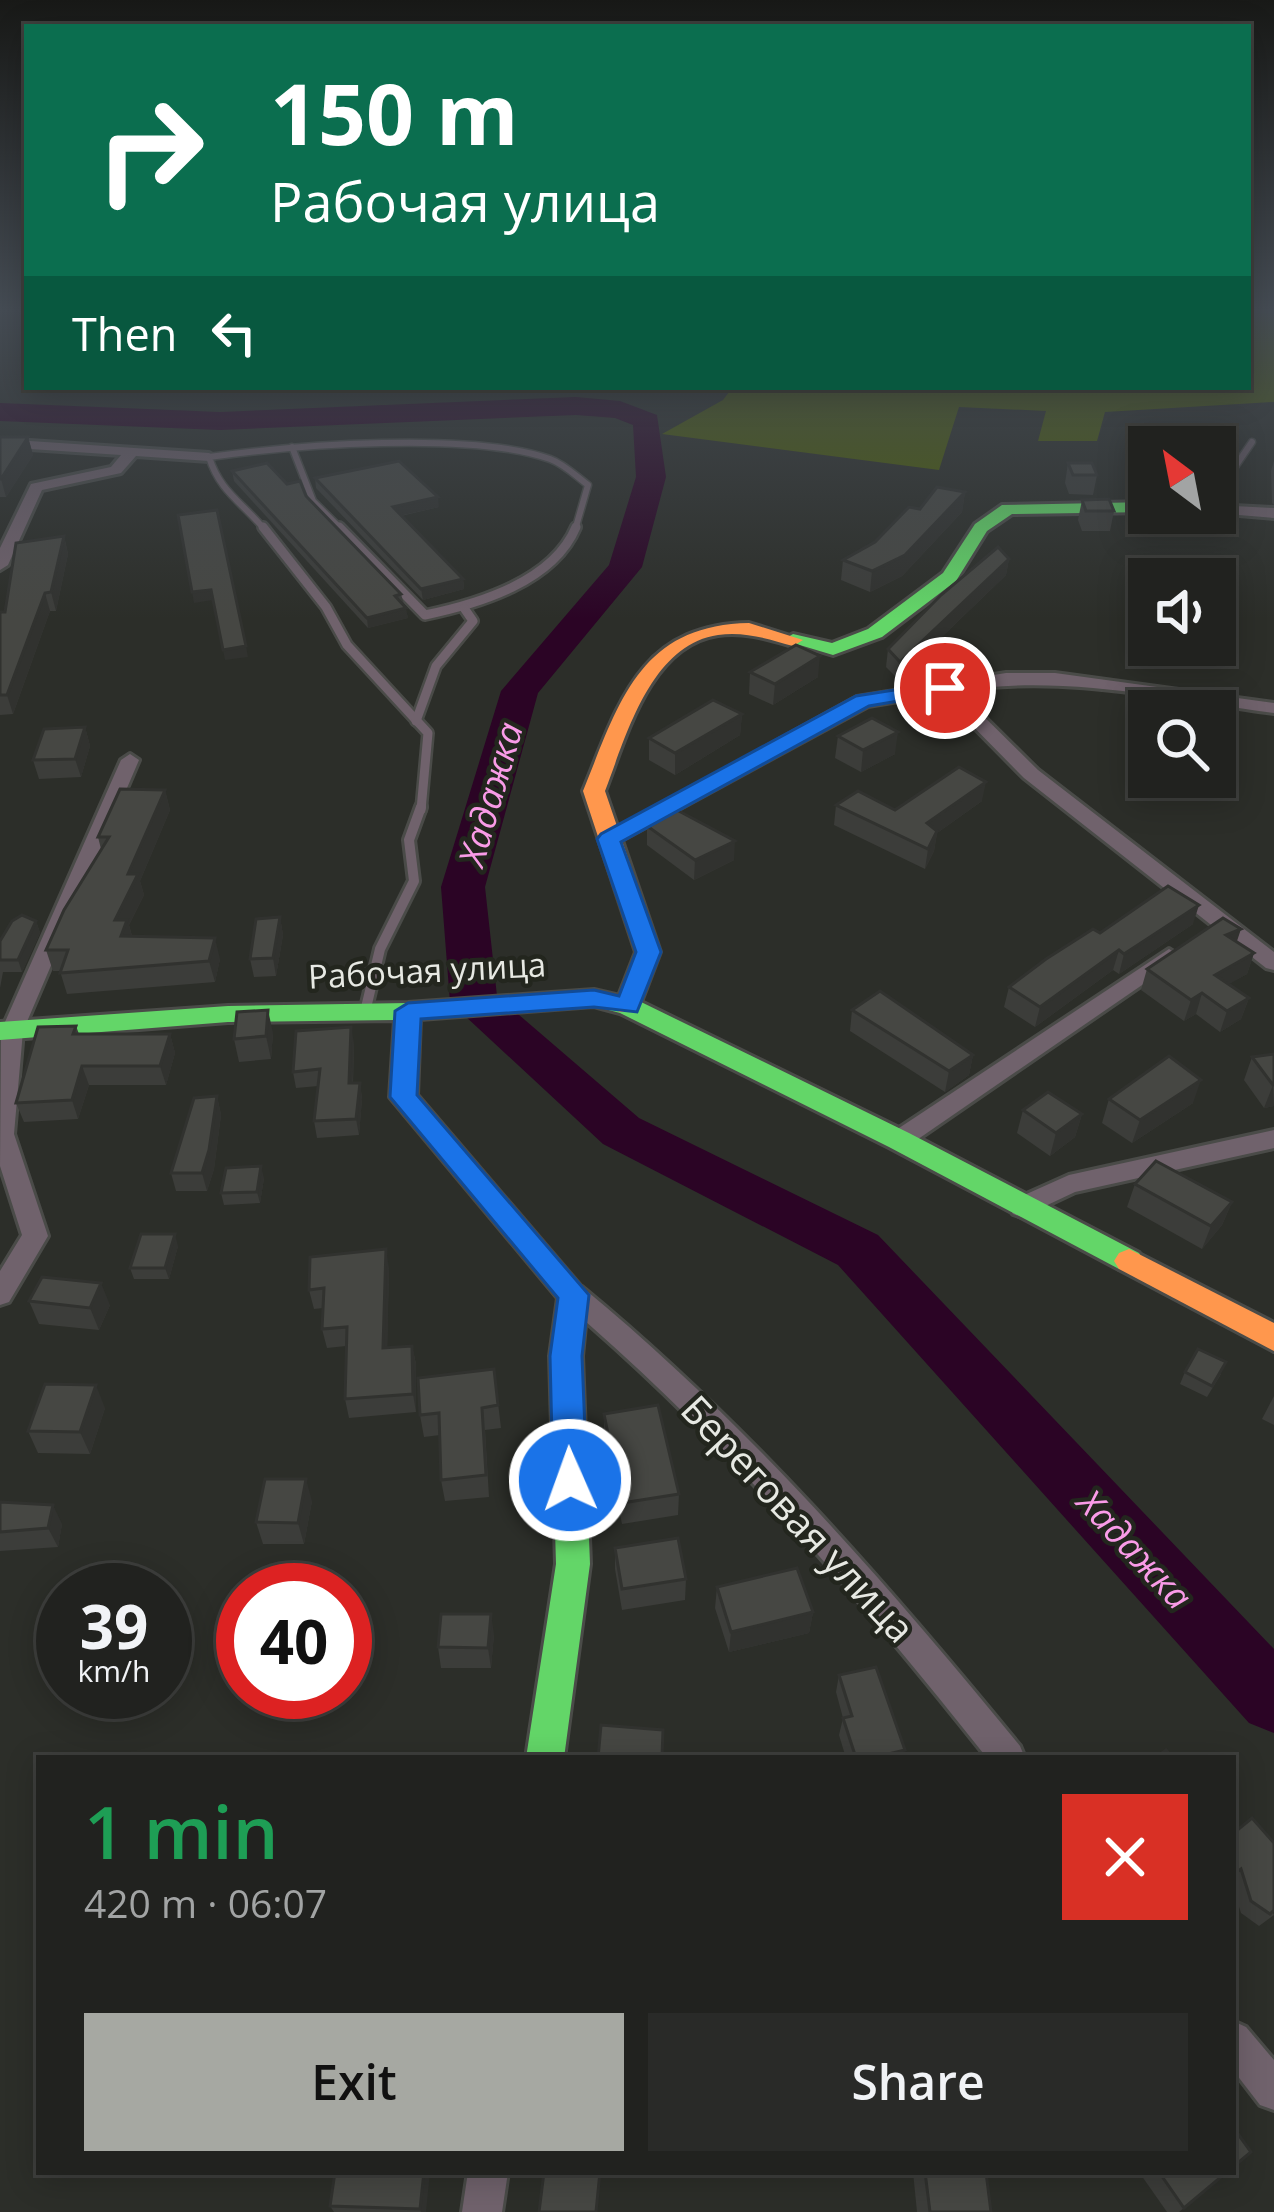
<!DOCTYPE html>
<html lang="en">
<head>
<meta charset="utf-8">
<style>
	:root { --surface:#21221f; --page:#292a28; --text:#f1f3f6; --muted:#a2a4a4; --line:#3e3f3d; --accent:#a6a8a2 }
	body { margin:0; font-family:"Open Sans",sans-serif; background:var(--page); color:var(--text); height:100vh; display:flex; flex-direction:column; font-size:45px; white-space:nowrap }
	* { box-sizing:border-box; margin:0 }
	p { font-size:39px; color:var(--muted) }
	.icon { flex:none; width:66px; height:66px; fill:none; stroke:currentColor; stroke-width:2; stroke-linecap:round; stroke-linejoin:round }
	.map { position:relative; flex:1; overflow:hidden }
	.panel { position:absolute; left:36px; top:1755px; width:1200px; height:420px; display:flex; flex-direction:column; background:var(--surface); border-radius:0px; box-shadow:0 6px 30px #0003,0 0 0 3px var(--line) }
	.panel>* { flex:none }
	.banner { position:absolute; left:24px; top:24px; width:1227px; height:366px; border-radius:0px; box-shadow:0 6px 30px #0003,0 0 0 3px var(--line); background:#0b6e4f; color:#fff; overflow:hidden }
	.needle { width:78px; rotate:328deg }
	.buttons { position:absolute; left:1128px; top:426px; display:grid; gap:24px }
	.buttons a { display:grid; place-items:center; width:108px; height:108px; border-radius:0px; background:var(--surface); box-shadow:0 6px 30px #0003,0 0 0 3px var(--line); font-size:60px }
	.speed { position:absolute; left:36px; top:1563px; display:flex; gap:24px; font-size:60px; font-weight:700; text-align:center }
	.speed>* { display:grid; place-content:center; width:156px; height:156px; border-radius:50%; background:var(--surface); box-shadow:0 6px 30px #0003,0 0 0 3px var(--line); line-height:1 }
	.speed small { font-size:30px; font-weight:400 }
	.speed .limit { border:18px solid #d22; background:#fff; color:#111 }
	.pin { position:absolute; display:grid; place-items:center; width:102px; height:102px; color:#fff; margin:-51px; border:6px solid #fff; border-radius:50%; box-shadow:0 3px 12px #0007 }
	.me { position:absolute; width:132px; margin:-66px; rotate:358deg; stroke-linejoin:round; filter:drop-shadow(0 0 9px #0008) }
	.turn { display:flex; align-items:center; gap:42px; height:252px; padding:0 48px; font-size:54px }
	.turn .icon { width:156px; height:156px; stroke-width:2.5 }
	.turn b { display:block; font-size:84px; line-height:102px }
	.then { display:flex; align-items:center; height:114px; padding:0 48px; background:#0003; gap:24px; font-size:45px }
	.round { display:grid; place-items:center; flex:none; width:126px; height:126px; border-radius:0px; background:var(--page) }
	.head { display:flex; align-items:center; justify-content:space-between; height:204px; padding:0 48px }
	h1 { font-size:72px; font-weight:600; line-height:90px; color:#1e9e55 }
	.cta { display:flex; gap:24px; margin-top:auto; padding:24px 48px }
	.cta a { flex:1; height:138px; border-radius:0px; background:var(--accent); color:#111; font-size:48px; font-weight:600; line-height:138px; text-align:center }
	.cta a+a { background:var(--page); color:var(--text) }
	.map>svg:first-child { display:block }
	.forest { fill:#4c5e06 }
	.lines { fill:none; stroke-linecap:round; stroke-linejoin:round }
	.river { fill:#2b0425; fill-rule:evenodd }
	.lane-far2-casing { stroke:#4a4b48; stroke-width:9 }
	.lane-far1-casing { stroke:#4a4b48; stroke-width:14 }
	.lane-casing { stroke:#4a4b48; stroke-width:16 }
	.street-casing { stroke:#4a4b48; stroke-width:6 }
	.fast-casing { stroke:#4a4b48; stroke-width:6 }
	.slow-casing { stroke:#4a4b48; stroke-width:6 }
	.lane-far2 { stroke:#70626c; stroke-width:6 }
	.lane-far1 { stroke:#70626c; stroke-width:9 }
	.lane { stroke:#70626c; stroke-width:10 }
	.street { fill:#70626c; fill-rule:evenodd }
	.fast { fill:#63d668; fill-rule:evenodd }
	.slow { fill:#ff974d; fill-rule:evenodd }
	.wall { fill:#3c3d3a }
	.shaded-wall { fill:#31322f }
	.building { fill:#464743; stroke:#31322f; stroke-width:3 }
	.route { fill:#1a73e8; stroke:#114b97; stroke-width:3 }
	.labels { text-anchor:middle; dominant-baseline:central; stroke-width:9; stroke-linejoin:round; paint-order:stroke }
	.street-label { font-size:33px; fill:#e7e9e3; stroke:#23261e }
	.water-label { font-size:36px; font-style:italic; fill:#f99be7; stroke:#23261e }
	.near-street-label { font-size:39px; fill:#e7e9e3; stroke:#23261e }
</style>
</head>
<body>
<div class="map">
<svg width="1274" height="2212" viewBox="0 0 1274 2212">
	<rect width="100%" height="100%" fill="#2c2e29"/>
	<!-- forest -->
	<polygon class="forest" points="1248,310 1274,310 1274,402 1105,412 1097,441 1038,441 1046,411 959,407 939,470 662,434 723,400 733,387 1248,387"/>
	<g class="lines">
		<!-- river -->
		<polygon class="river" points="576,397 620,401 657,415 666,477 642,567 538,693 485,887 497,996 639,1118 878,1235 1274,1649 1274,1733 1249,1723 838,1265 603,1144 450,1002 441,887 501,691 609,565 636,477 633,425 615,418 576,415 220,430 0,421 0,403 220,412"/>
		<!-- lane-far2 casing -->
		<g class="lane-far2-casing">
			<g id="lane-far2">
				<polyline points="292,447 313,501 342,530"/>
				<polyline points="1215,496 1252,442"/>
				<path d="M265,530C242,502 220,492 209,457C295,445 470,431 550,459C564,464 576,476 588,485L575,530"/>
			</g>
		</g>
		<!-- lane-far1 casing -->
		<g class="lane-far1-casing">
			<g id="lane-far1">
				<polyline points="263,527 326,607 347,645 428,733 421,810"/>
				<path d="M339,527L425,615C478,604 553,582 576,527"/>
				<polyline points="416,721 436,666 473,621 464,608"/>
			</g>
		</g>
		<!-- lane casing -->
		<g class="lane-casing">
			<polyline id="lane" points="365,1012 380,949 414,881 409,840 421,807"/>
		</g>
		<!-- street casing -->
		<g class="street-casing">
			<g id="street">
				<polygon points="0,439 209,453 216,457 209,461 136,456 121,473 42,490 8,565 0,570 0,548 31,484 111,467 121,455 0,447"/>
				<polygon points="1215,505 1274,508 1274,518 1215,513"/>
				<path d="M1006,673H1055L1274,703V713C1169,699 1063,674 958,691L1038,770L1274,952V970L1266,968L1024,778L941,694L868,706L616,843L609,845L599,839L857,697Z"/>
				<polygon points="130,754 139,760 23,1031 14,1134 48,1236 9,1302 0,1305 0,1271 22,1235 0,1166 1,1031 121,760"/>
				<polygon points="1169,949 1180,956 1177,961 908,1146 890,1146 887,1140 890,1134"/>
				<polygon points="1274,1130 1274,1148 1075,1192 1022,1217 1013,1214 1009,1207 1013,1200 1069,1175"/>
				<path d="M573,1284L582,1287C747,1423 885,1581 1020,1746L1025,1758H987C857,1594 723,1438 564,1303L560,1295L564,1287Z"/>
				<polygon points="1233,2021 1246,2027 1274,2060 1274,2110 1260,2105 1233,2070"/>
				<polygon points="468,2172 508,2172 502,2212 462,2212"/>
			</g>
		</g>
		<!-- fast casing -->
		<g class="fast-casing">
			<g id="fast">
				<polygon points="1149,502 1149,512 1012,514 987,531 956,581 882,637 833,655 783,640 793,634 832,643 868,629 943,573 975,524 1002,505"/>
				<polygon points="594,990 637,1000 909,1133 1139,1253 1144,1261 1139,1269 1119,1269 889,1147 620,1013 594,1006 420,1019 417,1095 588,1295 582,1356 590,1564 564,1758 526,1758 556,1564 550,1356 558,1298 390,1097 395,1020 228,1022 0,1040 0,1022 228,1006 408,1003"/>
			</g>
		</g>
		<!-- slow casing -->
		<g class="slow-casing">
			<g id="slow">
				<path d="M749,623L803,640L793,646C768,639 744,631 718,635C650,645 626,737 605,791L660,952L637,1012H619L615,1006L636,952L583,791C619,703 639,625 749,623Z"/>
				<polygon points="1129,1249 1274,1323 1274,1351 1119,1269 1114,1261 1119,1253"/>
			</g>
		</g>
		<!-- lane-far2 -->
		<use href="#lane-far2" class="lane-far2"/>
		<!-- lane-far1 -->
		<use href="#lane-far1" class="lane-far1"/>
		<!-- lane -->
		<use href="#lane" class="lane"/>
		<!-- street -->
		<use href="#street" class="street"/>
		<!-- fast -->
		<use href="#fast" class="fast"/>
		<!-- slow -->
		<use href="#slow" class="slow"/>
	</g>
	<!-- wall -->
	<g class="wall">
		<polygon points="0,437 28,437 33,455 6,497 0,497"/>
		<polygon points="1274,461 1274,505 1272,503 1271,471"/>
		<polygon points="1068,463 1097,475 1093,495 1069,494 1065,483"/>
		<polygon points="232,471 287,484 401,594 408,618 368,628 234,481"/>
		<polygon points="315,478 439,507 401,516 463,579 464,589 423,600 316,488"/>
		<polygon points="965,492 962,512 902,576 870,592 841,580 843,560 875,542 920,509"/>
		<polygon points="1082,500 1114,511 1110,531 1082,531 1078,520"/>
		<polygon points="64,536 68,554 56,611 50,611 13,714 0,715 0,612 5,612"/>
		<polygon points="1009,559 1006,575 898,679 886,667 888,649"/>
		<polygon points="750,672 818,677 773,705 749,694"/>
		<polygon points="742,714 740,735 675,775 649,760 649,738"/>
		<polygon points="85,727 90,746 81,777 39,779 33,760"/>
		<polygon points="838,736 895,754 861,772 835,758"/>
		<polygon points="165,790 170,810 140,881 144,895 129,925 132,936 220,959 215,982 67,994 60,971 53,971 46,950 101,849 98,837"/>
		<polygon points="982,801 937,833 934,851 925,869 834,825 836,805 895,810"/>
		<polygon points="647,826 734,860 694,880 647,845"/>
		<polygon points="280,917 283,935 276,976 254,977 250,959"/>
		<polygon points="36,921 40,933 22,972 3,972 0,988 0,941"/>
		<polygon points="1193,924 1119,974 1113,970 1035,1027 1004,1007 1009,987 1100,933"/>
		<polygon points="1237,942 1254,953 1247,974 1228,984 1249,998 1241,1019 1220,1032 1196,1014 1184,1021 1141,990 1147,969"/>
		<polygon points="852,1010 973,1055 969,1075 945,1092 850,1031"/>
		<polygon points="76,1026 79,1034 170,1034 175,1053 166,1085 89,1085 78,1119 24,1122 16,1103"/>
		<polygon points="273,1033 271,1059 239,1062 234,1039"/>
		<polygon points="354,1043 353,1083 360,1083 362,1099 359,1135 317,1138 314,1121 318,1086 296,1088 293,1072"/>
		<polygon points="1274,1054 1274,1106 1264,1108 1244,1080 1252,1057"/>
		<polygon points="217,1096 221,1115 214,1169 207,1191 176,1191 171,1173"/>
		<polygon points="1109,1099 1193,1103 1132,1143 1102,1123"/>
		<polygon points="1023,1110 1082,1114 1075,1137 1050,1156 1017,1133"/>
		<polygon points="264,1178 260,1203 224,1205 221,1193"/>
		<polygon points="1135,1184 1232,1202 1222,1225 1202,1249 1127,1207"/>
		<polygon points="178,1246 169,1279 134,1279 130,1268"/>
		<polygon points="389,1268 387,1348 412,1346 416,1364 416,1412 349,1418 345,1399 346,1346 327,1348 322,1329 323,1308 314,1309 309,1290"/>
		<polygon points="29,1301 110,1305 99,1330 39,1324"/>
		<polygon points="494,1369 501,1428 485,1430 489,1497 445,1501 441,1480 440,1435 424,1437 420,1415"/>
		<polygon points="1185,1372 1221,1374 1207,1397 1180,1384"/>
		<polygon points="1274,1396 1274,1425 1262,1419"/>
		<polygon points="105,1408 90,1454 38,1453 28,1431"/>
		<polygon points="604,1414 679,1494 678,1515 622,1524 604,1436"/>
		<polygon points="312,1501 304,1544 263,1544 256,1522"/>
		<polygon points="0,1502 62,1524 58,1547 0,1551"/>
		<polygon points="615,1548 686,1579 685,1600 622,1610 615,1569"/>
		<polygon points="717,1587 813,1612 809,1633 729,1652 715,1608"/>
		<polygon points="494,1634 491,1668 441,1668 438,1647"/>
		<polygon points="839,1675 902,1758 846,1758 839,1735 843,1718 836,1692"/>
		<polygon points="1233,1830 1274,1915 1259,1926 1241,1913 1233,1888"/>
		<polygon points="335,2172 426,2212 334,2212 330,2206"/>
		<polygon points="913,2172 986,2172 991,2212 917,2212"/>
		<polygon points="1139,2172 1228,2172 1179,2212 1167,2212"/>
	</g>
	<!-- shaded-wall -->
	<g class="shaded-wall">
		<polygon points="28,437 33,455 6,497 1,479"/>
		<polygon points="965,492 962,512 902,576 870,592 872,571"/>
		<polygon points="438,497 439,507 394,517 393,507"/>
		<polygon points="64,536 68,554 56,611 51,592"/>
		<polygon points="1009,559 1006,575 898,679 900,662"/>
		<polygon points="463,579 464,589 423,600 421,589"/>
		<polygon points="211,590 213,600 194,603 192,592"/>
		<polygon points="45,593 50,611 13,714 7,695"/>
		<polygon points="406,608 408,618 368,628 367,618"/>
		<polygon points="246,646 248,657 225,660 223,650"/>
		<polygon points="820,656 818,677 773,705 775,684"/>
		<polygon points="742,714 740,735 675,775 675,753"/>
		<polygon points="85,727 90,746 81,777 75,759"/>
		<polygon points="898,732 895,754 861,772 863,750"/>
		<polygon points="986,782 982,801 937,833 934,851 925,869 928,849 927,823"/>
		<polygon points="165,790 170,810 140,881 144,895 129,925 133,941 127,957 115,920 128,874"/>
		<polygon points="735,841 734,860 694,880 695,860"/>
		<polygon points="1199,905 1193,924 1119,974 1124,954"/>
		<polygon points="280,917 283,935 276,976 273,958"/>
		<polygon points="36,921 40,933 22,972 18,960"/>
		<polygon points="1241,929 1234,950 1226,935"/>
		<polygon points="215,938 220,959 215,982 209,961"/>
		<polygon points="1119,950 1113,970 1035,1027 1040,1007"/>
		<polygon points="1254,953 1247,974 1208,996 1215,975"/>
		<polygon points="1202,993 1196,1014 1184,1021 1191,1000"/>
		<polygon points="1249,998 1241,1019 1220,1032 1227,1011"/>
		<polygon points="268,1010 273,1033 271,1059 266,1036"/>
		<polygon points="351,1027 354,1043 352,1099 349,1083"/>
		<polygon points="170,1034 175,1053 166,1085 160,1066"/>
		<polygon points="973,1055 969,1075 945,1092 949,1071"/>
		<polygon points="82,1066 89,1085 78,1119 72,1100"/>
		<polygon points="1201,1080 1193,1103 1132,1143 1140,1120"/>
		<polygon points="360,1083 362,1099 359,1135 356,1119"/>
		<polygon points="1273,1085 1274,1106 1264,1108"/>
		<polygon points="217,1096 221,1115 214,1169 207,1191 202,1173"/>
		<polygon points="1082,1114 1075,1137 1050,1156 1056,1133"/>
		<polygon points="261,1166 264,1178 260,1203 257,1192"/>
		<polygon points="1232,1202 1222,1225 1202,1249 1211,1226"/>
		<polygon points="175,1234 178,1246 169,1279 165,1268"/>
		<polygon points="386,1249 389,1268 387,1367 383,1348"/>
		<polygon points="101,1283 110,1305 99,1330 90,1308"/>
		<polygon points="412,1346 416,1364 416,1412 413,1394"/>
		<polygon points="96,1385 105,1408 90,1454 80,1432"/>
		<polygon points="306,1479 312,1501 304,1544 298,1523"/>
		<polygon points="53,1505 62,1524 58,1547 48,1528"/>
		<polygon points="813,1612 809,1633 729,1652 731,1632"/>
		<polygon points="491,1614 494,1634 491,1668 488,1648"/>
		<polygon points="905,1750 902,1758 872,1758"/>
		<polygon points="424,2172 430,2172 426,2212 421,2212 420,2209"/>
	</g>
	<!-- building -->
	<g class="building">
		<polygon points="0,437 28,437 1,479 0,479"/>
		<polygon points="399,461 438,497 393,507 463,579 421,589 315,478"/>
		<polygon points="267,463 287,484 300,481 306,496 401,594 395,596 406,608 367,618 232,471"/>
		<polygon points="1068,463 1092,463 1097,475 1073,475"/>
		<polygon points="937,487 965,492 905,555 872,571 843,560 875,542 909,507 920,509"/>
		<polygon points="1109,499 1114,511 1086,511 1082,500"/>
		<polygon points="217,510 246,646 223,650 211,590 192,592 178,515"/>
		<polygon points="64,536 51,592 45,593 7,695 0,695 0,612 5,612 16,543"/>
		<polygon points="998,547 1009,559 900,662 888,649 941,595"/>
		<polygon points="796,645 820,656 775,684 750,672"/>
		<polygon points="713,700 742,714 675,753 649,738"/>
		<polygon points="872,718 898,732 863,750 838,736"/>
		<polygon points="85,727 75,759 33,760 44,729"/>
		<polygon points="959,767 986,782 927,823 937,831 928,849 836,805 858,791 895,810"/>
		<polygon points="120,789 165,790 128,874 138,874 115,920 127,920 121,936 215,938 209,961 60,973 68,950 46,950 64,910 109,837 98,837"/>
		<polygon points="677,810 735,841 695,860 647,826"/>
		<polygon points="1168,886 1199,905 1124,954 1119,950 1040,1007 1009,987 1046,959 1093,929 1100,933"/>
		<polygon points="22,915 36,921 18,960 0,960 0,941 12,921"/>
		<polygon points="280,917 273,958 250,959 256,919"/>
		<polygon points="1223,918 1241,929 1226,935 1254,953 1215,975 1249,998 1227,1011 1202,993 1191,1000 1147,969"/>
		<polygon points="880,991 973,1055 949,1071 852,1010"/>
		<polygon points="268,1010 266,1036 234,1039 237,1012"/>
		<polygon points="76,1026 73,1034 170,1034 160,1066 82,1066 72,1100 16,1103 38,1027"/>
		<polygon points="351,1027 349,1083 360,1083 356,1119 314,1121 320,1069 293,1072 296,1031"/>
		<polygon points="1274,1054 1274,1085 1273,1085 1252,1057"/>
		<polygon points="1169,1056 1201,1080 1140,1120 1109,1099"/>
		<polygon points="1048,1092 1082,1114 1056,1133 1023,1110"/>
		<polygon points="217,1096 209,1150 202,1173 171,1173 194,1098"/>
		<polygon points="1156,1161 1232,1202 1211,1226 1135,1184"/>
		<polygon points="261,1166 257,1192 221,1193 226,1168"/>
		<polygon points="141,1234 175,1234 165,1268 130,1268"/>
		<polygon points="386,1249 383,1348 412,1346 413,1394 345,1399 347,1327 322,1329 324,1288 309,1290 310,1257"/>
		<polygon points="42,1277 101,1283 90,1308 29,1301"/>
		<polygon points="1198,1349 1226,1362 1212,1386 1185,1372"/>
		<polygon points="494,1369 498,1405 482,1408 486,1475 441,1480 439,1413 420,1415 418,1378"/>
		<polygon points="45,1384 96,1385 80,1432 28,1431"/>
		<polygon points="658,1405 679,1494 622,1503 604,1414"/>
		<polygon points="265,1479 306,1479 298,1523 256,1522"/>
		<polygon points="0,1502 53,1505 48,1528 0,1532"/>
		<polygon points="678,1538 686,1579 622,1589 615,1548"/>
		<polygon points="797,1568 813,1612 731,1632 717,1587"/>
		<polygon points="441,1614 491,1614 488,1648 438,1647"/>
		<polygon points="876,1667 905,1750 872,1758 856,1758 843,1718 852,1716 839,1675"/>
		<polygon points="601,1725 663,1730 662,1758 598,1758"/>
		<polygon points="1166,1750 1173,1758 1155,1758"/>
		<polygon points="155,1754 198,1755 197,1758 154,1758"/>
		<polygon points="1252,1818 1274,1843 1274,1910 1270,1914 1251,1901 1241,1869 1233,1875 1233,1830 1235,1832"/>
		<polygon points="1233,2127 1251,2152 1233,2167"/>
		<polygon points="335,2172 424,2172 420,2209 330,2206"/>
		<polygon points="544,2172 600,2172 596,2212 539,2212"/>
		<polygon points="925,2172 986,2172 991,2212 930,2212"/>
		<polygon points="1159,2172 1227,2172 1184,2208"/>
	</g>
	<!-- sky -->
	<linearGradient id="sky" x2="0" y2="1"><stop stop-color="#181917"/><stop offset="0.5" stop-color="#454c54"/><stop offset="1" stop-color="#454c54" stop-opacity="0"/></linearGradient>
	<rect width="1274" height="619" fill="url(#sky)"/>
	<!-- route -->
	<polygon class="route" points="945,682 952,684 952,692 869,706 621,842 661,952 637,1012 594,1007 421,1019 417,1095 589,1295 582,1356 587,1480 582,1491 570,1495 558,1491 553,1480 550,1356 558,1298 390,1097 395,1011 408,1003 594,990 619,996 636,952 597,839 601,834 856,696"/>
	<g class="labels">
		<!-- street labels -->
		<g class="street-label">
			<text transform="translate(427 970) rotate(-3)">Рабочая улица</text>
		</g>
		<!-- water labels -->
		<g class="water-label">
			<text transform="translate(490 794) rotate(-74)">Хадажка</text>
			<text transform="translate(1135 1549) rotate(47)">Хадажка</text>
		</g>
		<!-- near-street labels -->
		<g class="near-street-label">
			<text transform="translate(799 1518) rotate(47)">Береговая улица</text>
		</g>
	</g>
</svg>
<div class="buttons">
<a><svg class="needle" viewBox="-14 -14 28 28"><path d="M0-13l5 13h-10z" fill="#e53935"/><path d="M0 13l5-13h-10z" fill="#a2a4a4"/></svg></a>
<a><svg class="icon" aria-label="sound" viewBox="0 0 24 24"><path d="M4 9h4l5-4v14l-5-4H4zM17 9q2 3 0 6"/></svg></a>
<a><svg class="icon" aria-label="search" viewBox="0 0 24 24"><circle cx="10" cy="10" r="6"/><path d="M15 15l6 6"/></svg></a>
</div>
<div class="speed"><div>39<small>km/h</small></div><div class="limit">40</div></div>
<div class="pin" style="left:945px;top:688px;background:#d93025"><svg class="icon" aria-label="arrive" viewBox="0 0 24 24"><path d="M6 21V4h12l-3 4 3 4H6"/></svg></div>
<svg class="me" style="left:570px;top:1480px" viewBox="-20 -20 40 40"><circle r="17" fill="#1a73e8" stroke="#fff" stroke-width="3"/><path d="M0-11L8 9 0 5-8 9z" fill="#fff"/></svg>
<div class="banner">
<div class="turn"><svg class="icon" aria-label="right" viewBox="0 0 24 24"><path d="M7 20v-9h11M14 6l5 5-5 5"/></svg><div><b>150 m</b>Рабочая улица</div></div>
<div class="then">Then<svg class="icon" aria-label="left" viewBox="0 0 24 24"><path d="M17 20v-9H6M10 6l-5 5 5 5"/></svg></div>
</div>
<section class="panel">
<div class="head"><div><h1>1 min</h1><p>420 m · 06:07</p></div><a class="round" style="background:#d93025;color:#fff"><svg class="icon" aria-label="close" viewBox="0 0 24 24"><path d="M6 6l12 12M18 6L6 18"/></svg></a></div>
<div class="cta"><a>Exit</a><a>Share</a></div>
</section>
</div>
</body>
</html>
